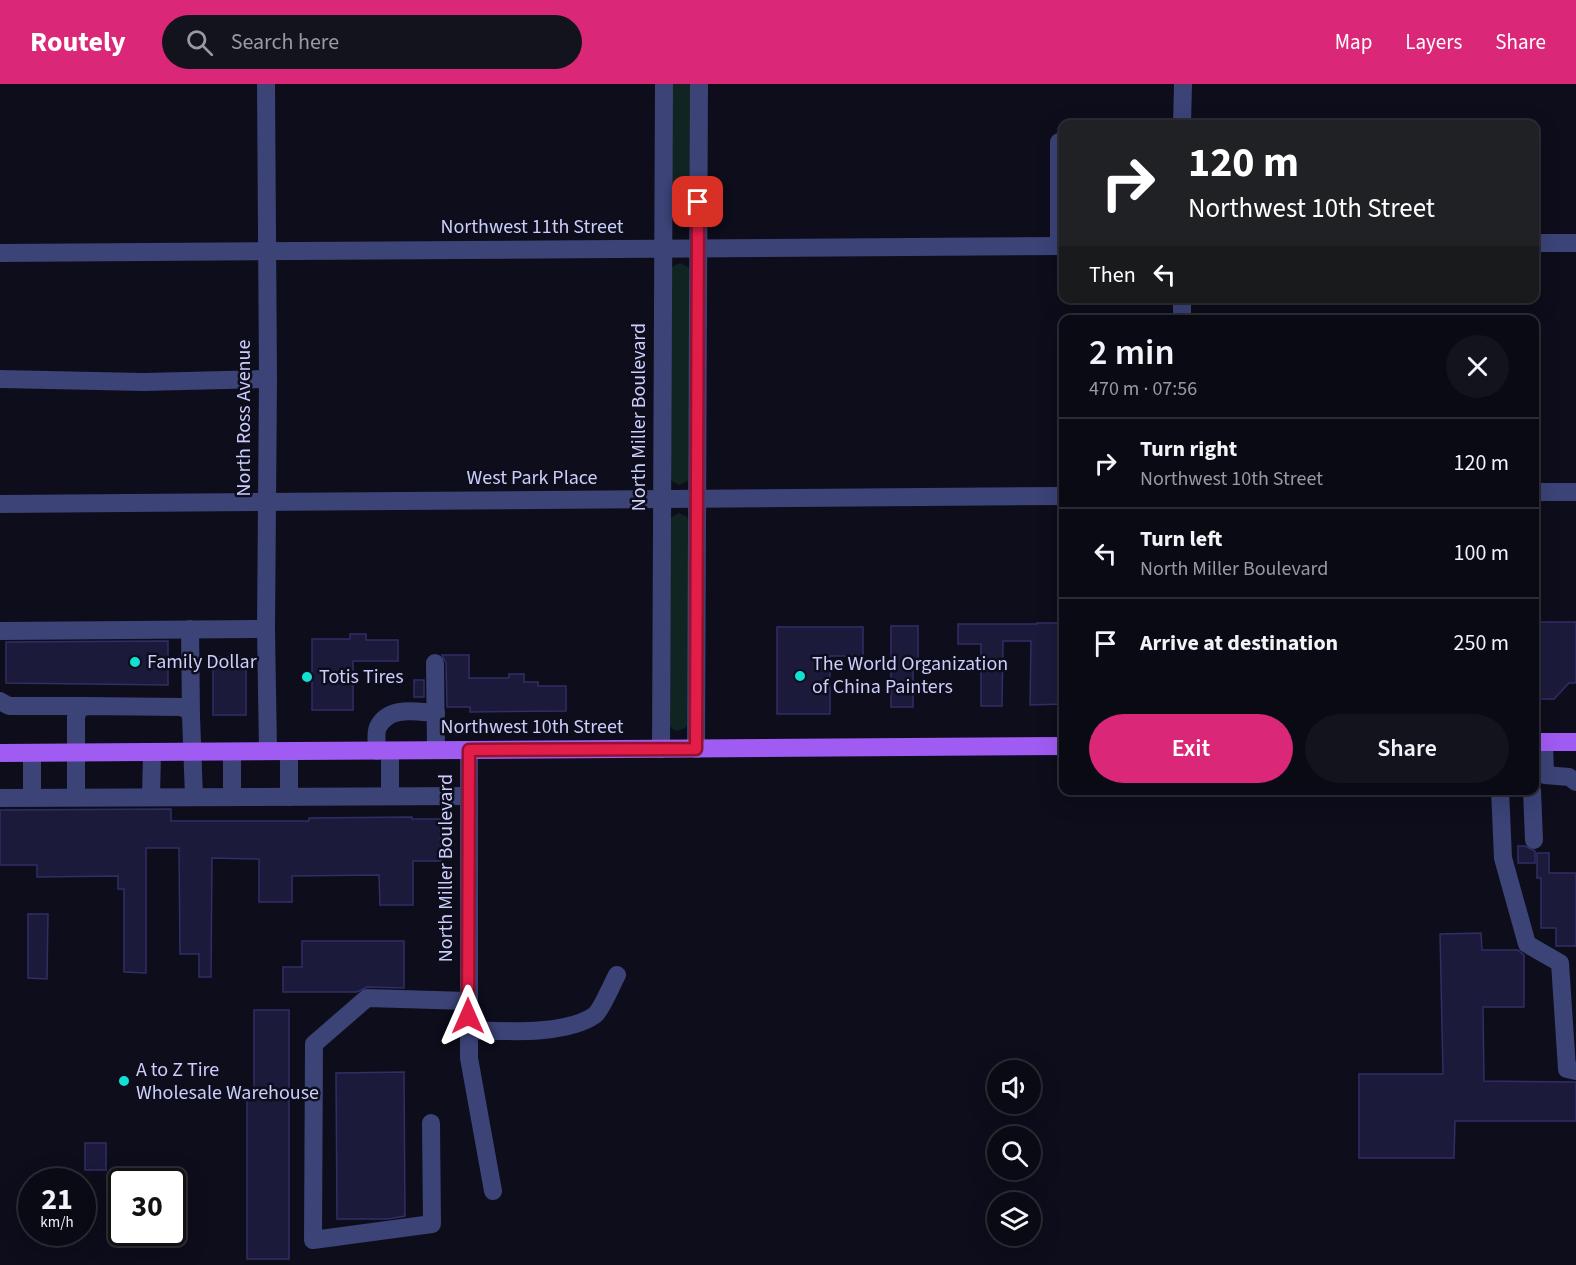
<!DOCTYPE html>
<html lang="en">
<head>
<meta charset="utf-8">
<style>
	:root { --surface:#0a0a14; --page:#13131d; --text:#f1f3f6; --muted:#999aa0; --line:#2a2b34; --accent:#db2777 }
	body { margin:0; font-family:"Source Sans 3",sans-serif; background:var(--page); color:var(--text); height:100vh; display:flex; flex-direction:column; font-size:22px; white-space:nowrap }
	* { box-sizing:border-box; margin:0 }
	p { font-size:20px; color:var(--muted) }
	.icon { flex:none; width:33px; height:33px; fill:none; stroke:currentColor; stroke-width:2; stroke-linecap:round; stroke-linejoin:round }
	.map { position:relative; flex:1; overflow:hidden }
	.sheet { position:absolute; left:1059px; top:231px; width:480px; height:480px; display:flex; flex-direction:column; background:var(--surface); border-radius:12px; box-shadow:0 6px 24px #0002,0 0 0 2px var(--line) }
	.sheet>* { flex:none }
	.guide { position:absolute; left:1059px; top:36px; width:480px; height:183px; border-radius:12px; box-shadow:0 6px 24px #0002,0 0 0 2px var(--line); background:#202124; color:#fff; overflow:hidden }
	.controls { position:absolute; left:987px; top:976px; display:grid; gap:12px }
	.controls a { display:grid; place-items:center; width:54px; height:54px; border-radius:50%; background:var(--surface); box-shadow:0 6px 24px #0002,0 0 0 2px var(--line); font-size:30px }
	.speed { position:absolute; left:18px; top:1084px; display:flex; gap:12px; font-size:30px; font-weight:700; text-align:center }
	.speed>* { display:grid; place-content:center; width:78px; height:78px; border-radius:50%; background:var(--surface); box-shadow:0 6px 24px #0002,0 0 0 2px var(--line); line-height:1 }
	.speed small { font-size:15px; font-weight:400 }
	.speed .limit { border:3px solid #111; border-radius:9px; background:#fff; color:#111 }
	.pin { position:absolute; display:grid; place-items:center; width:51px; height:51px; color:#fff; margin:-26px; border-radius:12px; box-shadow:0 3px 9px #0006 }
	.me { position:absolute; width:66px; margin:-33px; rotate:0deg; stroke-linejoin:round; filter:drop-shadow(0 0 4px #0008) }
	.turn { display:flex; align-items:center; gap:21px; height:126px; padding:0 30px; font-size:27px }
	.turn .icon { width:78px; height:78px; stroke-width:2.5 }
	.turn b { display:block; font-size:42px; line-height:51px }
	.then { display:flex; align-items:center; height:57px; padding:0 30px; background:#0003; gap:12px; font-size:22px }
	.round { display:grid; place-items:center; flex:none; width:63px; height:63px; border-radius:32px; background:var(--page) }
	.overview { display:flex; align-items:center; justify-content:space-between; height:102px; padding:0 30px }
	h1 { font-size:36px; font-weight:600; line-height:45px }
	.button { display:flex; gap:12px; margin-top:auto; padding:12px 30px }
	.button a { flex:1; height:69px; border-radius:36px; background:var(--accent); color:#fff; font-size:24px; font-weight:600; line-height:69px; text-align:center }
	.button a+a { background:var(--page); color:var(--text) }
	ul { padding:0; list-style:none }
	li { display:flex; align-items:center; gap:18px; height:90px; padding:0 30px; border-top:2px solid var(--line) }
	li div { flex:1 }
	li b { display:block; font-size:22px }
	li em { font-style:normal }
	header { display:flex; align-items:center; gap:36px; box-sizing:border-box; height:84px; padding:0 30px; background:var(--accent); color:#fff }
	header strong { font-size:28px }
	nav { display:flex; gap:33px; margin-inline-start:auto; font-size:21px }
	.search { width:420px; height:54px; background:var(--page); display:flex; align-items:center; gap:15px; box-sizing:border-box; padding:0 21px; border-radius:33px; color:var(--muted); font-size:22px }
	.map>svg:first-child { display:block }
	.green { fill:#102521 }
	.building { fill:#1b1a3b; stroke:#302e65; stroke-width:1.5 }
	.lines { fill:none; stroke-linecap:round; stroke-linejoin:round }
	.minor { stroke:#3b4377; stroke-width:18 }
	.major { stroke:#a05bf2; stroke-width:18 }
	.route-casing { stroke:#92132f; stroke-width:15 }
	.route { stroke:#e11d48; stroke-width:10 }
	.poi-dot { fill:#12e0d3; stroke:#0d0d1b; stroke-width:2 }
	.labels { text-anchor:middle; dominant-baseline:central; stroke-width:5; stroke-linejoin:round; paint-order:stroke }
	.street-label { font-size:20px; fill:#cbcdfb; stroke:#0d0d1b }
	.poi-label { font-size:20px; fill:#cbcdfb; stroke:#0d0d1b; text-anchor:start }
</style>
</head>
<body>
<header>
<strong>Routely</strong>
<div class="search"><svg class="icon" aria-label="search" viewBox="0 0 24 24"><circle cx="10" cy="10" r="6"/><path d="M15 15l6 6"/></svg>Search here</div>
<nav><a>Map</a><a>Layers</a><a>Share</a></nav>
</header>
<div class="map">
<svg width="1576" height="1181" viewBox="0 0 1576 1181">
	<rect width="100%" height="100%" fill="#0d0d1b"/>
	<!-- green -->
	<g class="green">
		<polygon points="672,0 692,0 690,132 688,137 680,141 675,139 671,132"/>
		<polygon points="680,179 688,183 690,188 688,397 679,401 672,397 670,392 671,187 672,183"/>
		<polygon points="679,429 687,433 689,438 687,641 685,644 677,647 672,645 669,638 670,437 672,433"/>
	</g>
	<!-- building -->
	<g class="building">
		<polygon points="1540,538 1576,538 1576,599 1569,599 1554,615 1540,615"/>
		<polygon points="1037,539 1064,539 1064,620 1030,621 1031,557 1003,557 1002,622 981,622 981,560 958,560 958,540 1037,540"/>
		<polygon points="891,542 918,542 918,575 913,575 913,623 891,623"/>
		<polygon points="777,543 863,543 863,572 830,572 830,630 777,630"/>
		<polygon points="350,550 366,550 366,556 398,556 398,577 353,577 353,626 312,626 312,555 350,555"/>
		<polygon points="168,557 168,601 6,599 6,558"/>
		<polygon points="442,571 469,571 469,594 509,594 509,590 524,590 524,598 538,598 538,602 566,602 566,627 470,628 470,623 447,623 446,579"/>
		<rect x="213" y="573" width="33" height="58"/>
		<rect x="414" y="596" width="10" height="17"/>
		<polygon points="171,725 171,737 309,737 309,734 412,733 412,735 440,735 441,777 413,777 413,821 380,821 379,791 292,792 292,818 259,818 259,775 212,774 211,893 199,893 199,870 180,870 179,764 146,764 146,889 124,888 124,805 118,805 118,792 37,793 37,781 0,781 0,726"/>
		<polygon points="1518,762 1525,762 1535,767 1535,779 1518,779"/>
		<polygon points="1537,769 1549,769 1549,789 1576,789 1576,862 1556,862 1556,844 1541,844 1541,794 1537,794"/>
		<polygon points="28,830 48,830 47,895 28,894"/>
		<polygon points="1481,849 1482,866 1518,866 1524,871 1524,923 1483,923 1484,997 1576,998 1576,1037 1455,1037 1454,1074 1359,1074 1359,990 1443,990 1440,850"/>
		<polygon points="302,857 404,857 404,904 367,903 357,908 283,908 283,883 302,883"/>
		<polygon points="254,926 289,926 289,1175 247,1175 247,1009 254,1009"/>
		<polygon points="404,988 405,1132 388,1135 337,1135 336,989"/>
		<rect x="85" y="1059" width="21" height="27"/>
	</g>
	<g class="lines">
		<!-- minor -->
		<g class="minor">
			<polyline points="266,0 268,295 266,545 268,667"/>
			<polyline points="1182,40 1183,0"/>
			<polyline points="1059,58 1059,162"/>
			<polyline points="1534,159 1576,159"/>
			<polyline points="0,169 1064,162"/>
			<polyline points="1182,214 1182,236"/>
			<polyline points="0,295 144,298 268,295"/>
			<polyline points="1534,408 1576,408"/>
			<polyline points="0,420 1064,412"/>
			<polyline points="190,545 191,632"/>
			<polyline points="0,547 266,545"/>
			<polyline points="435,579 436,666"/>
			<polyline points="0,617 9,622 86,622"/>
			<polyline points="1544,658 1545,691 1569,693 1576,698"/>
			<polyline points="661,665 664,0"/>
			<polyline points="696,665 699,0"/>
			<polyline points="469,666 469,974 493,1107"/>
			<path d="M377,667C377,660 375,649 378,643C389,621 417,628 436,629"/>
			<polyline points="232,668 232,713"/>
			<polyline points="1500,706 1503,774 1527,860 1560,879 1567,985 1576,987"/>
			<polyline points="1532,706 1534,756"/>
			<polyline points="390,712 390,667"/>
			<polyline points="32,713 32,669"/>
			<polyline points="76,713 76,633 78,626 86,622 181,623 188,626 191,632 194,713"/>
			<polyline points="151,713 152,669"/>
			<polyline points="289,713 289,667"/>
			<polyline points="0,714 469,712"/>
			<path d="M468,946C503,947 565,952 595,931C602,925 612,900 617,891"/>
			<polyline points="431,1039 432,1140 313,1156 314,960 367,914 468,917"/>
		</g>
		<!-- major -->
		<g class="major">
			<polyline points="1534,658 1576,658"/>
			<polyline points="0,669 1064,662"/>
		</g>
	</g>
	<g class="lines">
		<!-- route casing -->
		<g class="route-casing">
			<polyline id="route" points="468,932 469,666 696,665 698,118"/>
		</g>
		<!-- route -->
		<use href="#route" class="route"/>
	</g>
	<!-- markers -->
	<g class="poi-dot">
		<circle cx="135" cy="578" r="6"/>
		<circle cx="800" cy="592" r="6"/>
		<circle cx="307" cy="593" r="6"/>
		<circle cx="124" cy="997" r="6"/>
	</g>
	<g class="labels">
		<!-- street labels -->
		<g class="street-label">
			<text x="532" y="143">Northwest 11th Street</text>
			<text transform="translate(639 333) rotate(-90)">North Miller Boulevard</text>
			<text transform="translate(244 334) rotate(-90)">North Ross Avenue</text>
			<text x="532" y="394">West Park Place</text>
			<text x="532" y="643">Northwest 10th Street</text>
			<text transform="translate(446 784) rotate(-90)">North Miller Boulevard</text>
		</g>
		<!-- poi labels -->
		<g class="poi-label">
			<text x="147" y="578">Family Dollar</text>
			<text x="812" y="580">The World Organization<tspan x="812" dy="23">of China Painters</tspan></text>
			<text x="319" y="593">Totis Tires</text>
			<text x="136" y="986">A to Z Tire<tspan x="136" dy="23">Wholesale Warehouse</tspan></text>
		</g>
	</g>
</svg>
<div class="controls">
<a><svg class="icon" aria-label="sound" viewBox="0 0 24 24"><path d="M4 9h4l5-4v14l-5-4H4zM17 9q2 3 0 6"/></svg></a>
<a><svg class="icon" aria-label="search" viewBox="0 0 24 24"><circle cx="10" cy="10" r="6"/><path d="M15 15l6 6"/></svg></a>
<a><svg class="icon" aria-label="layers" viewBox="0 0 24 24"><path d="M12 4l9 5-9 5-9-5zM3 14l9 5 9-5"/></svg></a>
</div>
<div class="speed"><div>21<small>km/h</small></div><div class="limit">30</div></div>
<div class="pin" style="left:698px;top:118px;background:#d93025"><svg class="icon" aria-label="arrive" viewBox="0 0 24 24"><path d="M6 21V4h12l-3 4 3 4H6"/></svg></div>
<svg class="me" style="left:468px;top:932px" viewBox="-20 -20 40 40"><path d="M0-17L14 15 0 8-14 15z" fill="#e11d48" stroke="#fff" stroke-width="4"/></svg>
<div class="guide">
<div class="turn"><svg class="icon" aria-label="right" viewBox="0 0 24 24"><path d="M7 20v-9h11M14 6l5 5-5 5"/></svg><div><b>120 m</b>Northwest 10th Street</div></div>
<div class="then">Then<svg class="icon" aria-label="left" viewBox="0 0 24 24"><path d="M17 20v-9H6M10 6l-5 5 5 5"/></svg></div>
</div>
<section class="sheet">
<div class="overview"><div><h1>2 min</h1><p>470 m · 07:56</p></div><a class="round"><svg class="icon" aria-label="close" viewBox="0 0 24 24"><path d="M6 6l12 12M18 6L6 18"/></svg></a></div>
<ul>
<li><svg class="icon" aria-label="right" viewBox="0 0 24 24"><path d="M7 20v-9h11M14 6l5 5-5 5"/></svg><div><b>Turn right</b><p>Northwest 10th Street</p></div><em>120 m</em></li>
<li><svg class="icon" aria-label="left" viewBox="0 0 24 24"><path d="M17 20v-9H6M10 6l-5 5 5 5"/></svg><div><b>Turn left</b><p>North Miller Boulevard</p></div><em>100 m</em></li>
<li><svg class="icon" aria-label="arrive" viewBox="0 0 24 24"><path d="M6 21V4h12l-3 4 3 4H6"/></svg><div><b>Arrive at destination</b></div><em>250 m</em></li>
</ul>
<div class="button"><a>Exit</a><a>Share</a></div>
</section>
</div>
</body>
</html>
